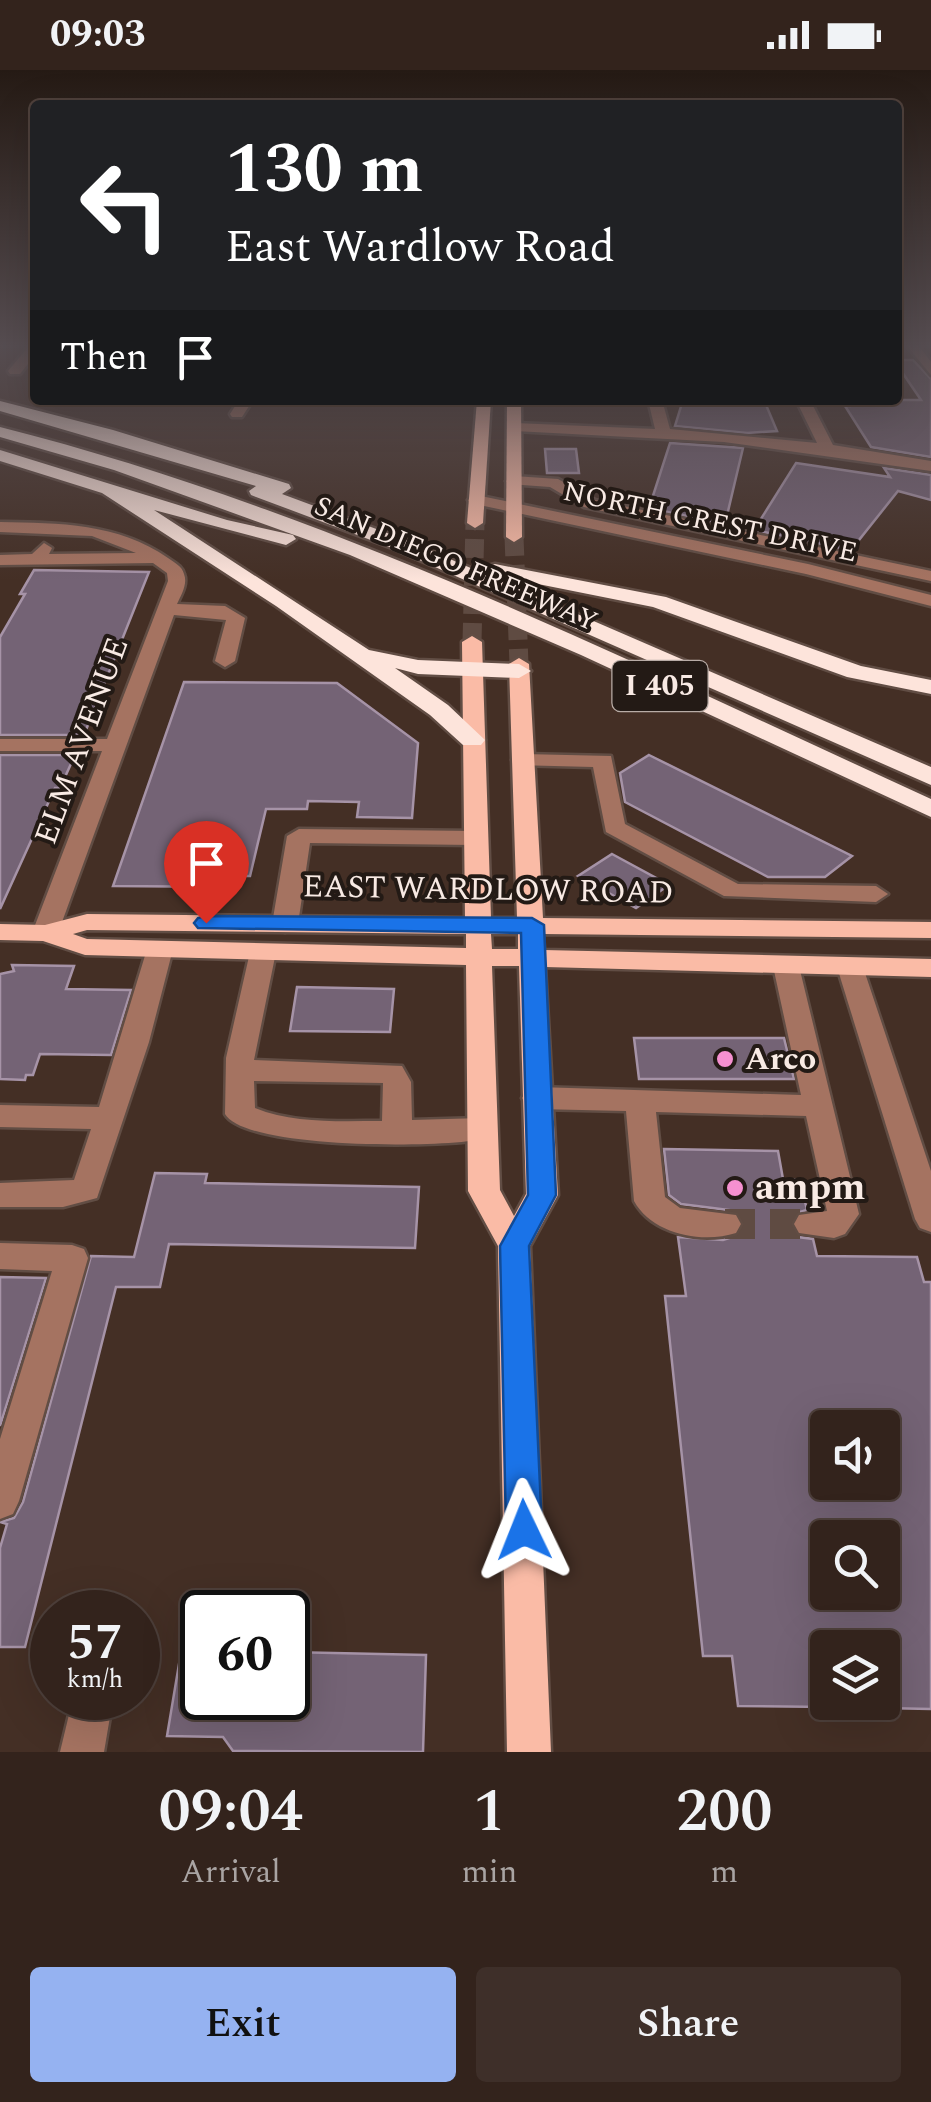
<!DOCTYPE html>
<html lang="en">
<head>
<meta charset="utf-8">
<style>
	:root { --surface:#33231c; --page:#3e2f29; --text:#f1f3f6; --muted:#a9a4a3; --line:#4e403b; --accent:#95b2f1 }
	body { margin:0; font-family:Spectral,serif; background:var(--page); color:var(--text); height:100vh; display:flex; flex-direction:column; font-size:38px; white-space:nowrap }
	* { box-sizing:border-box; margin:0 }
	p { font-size:32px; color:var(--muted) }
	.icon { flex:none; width:55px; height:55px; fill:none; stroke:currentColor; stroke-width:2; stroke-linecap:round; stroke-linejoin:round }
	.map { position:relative; height:1682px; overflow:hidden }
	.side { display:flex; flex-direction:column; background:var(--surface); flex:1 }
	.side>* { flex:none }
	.hud { position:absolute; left:30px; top:30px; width:872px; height:305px; border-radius:10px; box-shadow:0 10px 40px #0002,0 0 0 2px var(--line); background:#202124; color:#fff; overflow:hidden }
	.buttons { position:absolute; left:810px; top:1340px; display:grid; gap:20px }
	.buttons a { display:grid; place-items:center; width:90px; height:90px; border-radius:10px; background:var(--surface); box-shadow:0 10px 40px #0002,0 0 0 2px var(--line); font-size:50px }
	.speed { position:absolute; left:30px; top:1520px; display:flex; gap:20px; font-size:50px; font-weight:700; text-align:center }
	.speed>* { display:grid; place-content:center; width:130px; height:130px; border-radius:50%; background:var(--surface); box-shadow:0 10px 40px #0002,0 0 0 2px var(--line); line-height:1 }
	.speed small { font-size:25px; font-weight:400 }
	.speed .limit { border:5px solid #111; border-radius:15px; background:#fff; color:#111 }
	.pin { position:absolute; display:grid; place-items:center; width:85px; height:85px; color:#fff; margin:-102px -42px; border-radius:50% 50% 50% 0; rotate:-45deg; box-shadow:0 0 10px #0007 }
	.pin .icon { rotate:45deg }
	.me { position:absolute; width:110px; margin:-55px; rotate:358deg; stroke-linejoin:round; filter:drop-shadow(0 0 8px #0008) }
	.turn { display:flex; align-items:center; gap:35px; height:210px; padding:0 30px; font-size:45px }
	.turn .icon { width:130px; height:130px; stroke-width:2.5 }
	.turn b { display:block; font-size:70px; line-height:85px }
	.then { display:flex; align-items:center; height:95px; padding:0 30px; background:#0003; gap:20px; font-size:38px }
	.eta { display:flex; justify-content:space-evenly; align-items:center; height:170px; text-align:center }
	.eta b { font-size:60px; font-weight:600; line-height:70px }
	.primary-button { display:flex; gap:20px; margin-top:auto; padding:20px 30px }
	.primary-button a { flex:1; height:115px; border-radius:10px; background:var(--accent); color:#111; font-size:40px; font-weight:600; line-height:115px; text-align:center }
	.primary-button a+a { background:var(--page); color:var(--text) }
	.status { display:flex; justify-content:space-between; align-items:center; height:70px; padding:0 50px; background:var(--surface); direction:ltr }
	.status svg { height:28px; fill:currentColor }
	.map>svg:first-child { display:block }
	.building { fill:#746375; stroke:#a693a7; stroke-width:2.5; fill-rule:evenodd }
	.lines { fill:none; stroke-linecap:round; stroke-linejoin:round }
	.minor-tunnel { stroke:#5f4b42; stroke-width:30; stroke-dasharray:30 15; stroke-linecap:butt }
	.major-tunnel { stroke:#5f4b42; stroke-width:19; stroke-dasharray:19 9; stroke-linecap:butt }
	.minor-casing { stroke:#614d44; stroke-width:5 }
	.major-casing { stroke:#614d44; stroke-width:5 }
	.highway-casing { stroke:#614d44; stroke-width:5 }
	.minor { fill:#a57361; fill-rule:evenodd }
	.major { fill:#fabba6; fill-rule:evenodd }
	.highway { fill:#fde4db; fill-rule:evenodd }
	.route { fill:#1a73e8; stroke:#114b97; stroke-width:2.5 }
	.poi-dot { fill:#f690d0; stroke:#231a15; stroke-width:4 }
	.labels { text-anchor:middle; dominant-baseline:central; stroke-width:8; stroke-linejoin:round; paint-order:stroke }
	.far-street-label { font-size:28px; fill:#f8eae4; stroke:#231a15 }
	.shield { fill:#231a15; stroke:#b8aca6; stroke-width:2.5 }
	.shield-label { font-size:30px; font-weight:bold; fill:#f8eae4 }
	.street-label { font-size:32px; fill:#f8eae4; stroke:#231a15 }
	.poi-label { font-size:32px; font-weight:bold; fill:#f8eae4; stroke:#231a15; text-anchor:start }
	.near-poi-label { font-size:38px; font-weight:bold; fill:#f8eae4; stroke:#231a15; text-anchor:start }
</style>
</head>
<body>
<div class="status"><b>09:03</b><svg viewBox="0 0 49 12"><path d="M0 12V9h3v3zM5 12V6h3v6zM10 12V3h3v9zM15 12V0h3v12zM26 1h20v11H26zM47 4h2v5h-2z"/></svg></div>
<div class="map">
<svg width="931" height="1682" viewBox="0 0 931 1682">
	<rect width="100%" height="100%" fill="#442f25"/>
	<!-- building -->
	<g class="building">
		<polygon points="898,290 913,290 931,309 931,387 871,377 845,336 849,336 845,330 921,330 898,296"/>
		<polygon points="683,330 764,330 777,361 747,363 675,356"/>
		<polygon points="670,373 743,378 725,454 649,438"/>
		<polygon points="545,379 576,379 579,403 547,403"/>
		<polygon points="796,393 890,407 884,398 931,405 931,430 898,421 851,480 754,460"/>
		<polygon points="34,500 149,502 84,665 0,665 0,567 25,524 20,524"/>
		<polygon points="184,612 337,613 418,673 412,748 357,747 359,732 308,731 307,739 266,739 250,806 237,806 235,817 113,816"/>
		<polygon points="0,685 75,685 60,718 55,718 0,839"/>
		<polygon points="649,685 852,786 825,807 768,807 625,732 620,703"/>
		<polygon points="612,784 669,815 636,838 578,806"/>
		<polygon points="12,895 74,896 66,919 131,920 111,985 40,984 33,1005 26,1005 25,1010 0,1009 0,904 14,901"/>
		<polygon points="297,917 394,919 390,962 290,961"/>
		<polygon points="634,968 784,968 794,1009 639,1009"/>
		<path d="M664,1079L778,1081L783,1109L800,1110L807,1140L796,1143L791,1156L798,1167L813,1169L817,1186L917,1187L924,1212H931V1639L882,1638V1578H828V1637L738,1636L732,1586H703L665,1226H686L678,1167L723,1170L739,1165L744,1152L736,1141L681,1134L669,1125ZM828,1358H882V1412H828ZM828,1468H882V1522H828Z"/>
		<polygon points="155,1103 207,1104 205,1113 419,1117 415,1178 169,1174 160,1217 116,1217 25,1577 0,1577 0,1478 7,1454 0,1452 14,1448 23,1432 91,1186 134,1187"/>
		<polygon points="0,1207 46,1208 0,1356"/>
		<polygon points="189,1534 202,1535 202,1628 288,1628 288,1582 426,1585 423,1682 233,1681 223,1667 167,1666"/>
	</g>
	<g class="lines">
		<!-- minor-tunnel -->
		<polyline class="minor-tunnel" points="725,1154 810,1154"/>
		<!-- major-tunnel -->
		<g class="major-tunnel">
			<polyline points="514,467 519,594"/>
			<polyline points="472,572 475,453"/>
		</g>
		<!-- minor casing -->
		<g class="minor-casing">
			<g id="minor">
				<polygon points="29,276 35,276 35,285 20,304 10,304 8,301"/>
				<polygon points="907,276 919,276 931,292 931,305"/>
				<polygon points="239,330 253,330 242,347 232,347 230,344"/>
				<polygon points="648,330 662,330 670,359 817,373 796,330 810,330 833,375 931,391 931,401 724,372 515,361 508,357 515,353 655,359"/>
				<polygon points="514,406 558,409 595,430 931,501 931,511 584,437 550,417 509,414 506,411"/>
				<polygon points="476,425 808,494 931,525 931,536 806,504 470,433 468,430"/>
				<path d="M0,452C59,453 118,453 168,488C175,493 182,496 184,504C188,514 181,525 177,534L225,536L245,548L235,591L225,597L215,591L226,550L174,545L58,863L45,871L32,863L102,681H0V669H107L168,511L167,503L153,493L0,495V485L32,484L44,473L52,478L49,484L136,483L92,466L0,462Z"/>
				<polygon points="523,684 611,686 625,754 738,814 876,816 888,824 876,832 724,826 606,762 593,697 515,695 512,690"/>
				<polygon points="299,759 474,761 486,768 474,775 310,773 298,854 285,862 272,854 287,766"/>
				<polygon points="160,871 173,879 149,972 97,1128 63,1137 0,1137 0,1113 74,1110 91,1059 0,1057 0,1035 99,1037 147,879"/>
				<path d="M263,874L276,882L254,990L402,996L411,1012L412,1050L482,1048L493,1051L497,1059L493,1067C454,1079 245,1080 225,1044L226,988L250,882ZM254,1011L383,1013L382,1051C341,1051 294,1054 255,1038Z"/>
				<path d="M786,887L799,896L859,1144L845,1164L834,1168L799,1163L794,1154L799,1145L827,1141L806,1046L656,1042L665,1127L680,1138L736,1145L741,1154L736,1163C702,1174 652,1164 634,1131L626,1041L537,1039L527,1036L522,1028L527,1020L537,1017L801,1025L773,896Z"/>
				<polygon points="850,888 863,897 931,1101 931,1162 920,1158 915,1149 837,897"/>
				<polygon points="0,1173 72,1175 84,1179 88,1188 19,1431 13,1444 0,1449 0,1369 52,1201 0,1199"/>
				<polygon points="73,1628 109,1628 112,1635 104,1682 60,1682"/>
			</g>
		</g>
		<!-- major casing -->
		<g class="major-casing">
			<g id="major">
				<polygon points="477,330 491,330 483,453 475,458 467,453"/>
				<polygon points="507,330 521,330 522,467 514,472 506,467"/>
				<path d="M472,566L482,572L491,848H517L509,594L519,588L529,594L543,848L931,852V868L543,864L544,880L931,889V907L545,897L558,1125L530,1176L551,1682H507L498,1176L468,1121L466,895L85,885L43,871L0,870V854L45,855L87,844L465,848L462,572ZM87,860L466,864V878L87,869L73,864ZM491,864H518V879H492ZM492,896H519L526,1124L514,1146L500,1120Z"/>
			</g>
		</g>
		<!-- highway casing -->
		<g class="highway-casing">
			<g id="highway">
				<polygon points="0,331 113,360 289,414 291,418 282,424 406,470 931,697 931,715 392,478 251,425 249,421 256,416 0,341"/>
				<path d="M0,357C325,439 627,590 931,729V747L581,585L350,485L114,400L0,367Z"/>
				<polygon points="0,380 227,450 293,465 296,469 286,475 154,440 369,580 418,590 519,594 531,601 519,608 418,604 395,598 448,635 485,670 481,675 463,675 430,645 276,536 102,423 0,391"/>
				<polygon points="495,494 666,527 861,596 931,610 931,624 847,607 653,537 488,504 485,500 488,496"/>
			</g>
		</g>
		<!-- minor -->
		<use href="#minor" class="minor"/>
		<!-- major -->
		<use href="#major" class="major"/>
		<!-- highway -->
		<use href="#highway" class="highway"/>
	</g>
	<!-- sky -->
	<linearGradient id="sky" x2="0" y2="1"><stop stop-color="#251a14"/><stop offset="0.54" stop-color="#564d51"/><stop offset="1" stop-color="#564d51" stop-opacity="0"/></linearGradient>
	<rect width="931" height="511" fill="url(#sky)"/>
	<!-- route -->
	<polygon class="route" points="206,846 532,848 544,855 556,1125 529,1176 542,1460 536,1472 524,1477 512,1472 506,1460 500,1176 528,1125 521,863 198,858 194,853 198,848"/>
	<!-- markers -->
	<g class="poi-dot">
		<circle cx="725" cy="989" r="10"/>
		<circle cx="735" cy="1118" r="10"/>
	</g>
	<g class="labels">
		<!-- far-street labels -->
		<g class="far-street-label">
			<text transform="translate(710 452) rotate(12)">NORTH CREST DRIVE</text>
			<text transform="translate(456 494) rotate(23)">SAN DIEGO FREEWAY</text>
		</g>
		<!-- shield labels -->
		<rect class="shield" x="612.5" y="591" width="95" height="50" rx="8"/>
		<g class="shield-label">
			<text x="660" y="616">I 405</text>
		</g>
		<!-- street labels -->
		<g class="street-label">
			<text transform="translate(82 671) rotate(-70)">ELM AVENUE</text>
			<text transform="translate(488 820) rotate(1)">EAST WARDLOW ROAD</text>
		</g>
		<!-- poi labels -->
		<g class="poi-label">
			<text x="745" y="989">Arco</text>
		</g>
		<!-- near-poi labels -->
		<g class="near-poi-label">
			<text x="755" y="1118">ampm</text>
		</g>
	</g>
</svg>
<div class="buttons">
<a><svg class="icon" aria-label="sound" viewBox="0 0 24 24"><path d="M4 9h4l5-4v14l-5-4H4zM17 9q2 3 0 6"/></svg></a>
<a><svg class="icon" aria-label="search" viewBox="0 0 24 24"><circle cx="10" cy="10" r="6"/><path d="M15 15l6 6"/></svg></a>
<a><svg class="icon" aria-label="layers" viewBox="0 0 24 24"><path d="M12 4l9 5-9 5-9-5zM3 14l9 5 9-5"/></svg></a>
</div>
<div class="speed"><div>57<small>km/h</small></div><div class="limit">60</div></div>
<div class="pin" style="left:206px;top:853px;background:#d93025"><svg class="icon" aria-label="arrive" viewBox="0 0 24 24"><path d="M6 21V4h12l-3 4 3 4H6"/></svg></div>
<svg class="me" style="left:524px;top:1460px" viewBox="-20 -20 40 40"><path d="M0-17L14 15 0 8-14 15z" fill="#1a73e8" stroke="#fff" stroke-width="4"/></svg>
<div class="hud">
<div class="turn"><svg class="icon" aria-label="left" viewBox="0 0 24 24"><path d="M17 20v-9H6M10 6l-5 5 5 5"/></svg><div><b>130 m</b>East Wardlow Road</div></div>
<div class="then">Then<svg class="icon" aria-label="arrive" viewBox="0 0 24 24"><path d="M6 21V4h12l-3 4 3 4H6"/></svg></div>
</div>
</div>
<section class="side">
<div class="eta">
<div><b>09:04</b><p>Arrival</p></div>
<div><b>1</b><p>min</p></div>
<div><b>200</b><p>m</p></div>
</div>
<div class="primary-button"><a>Exit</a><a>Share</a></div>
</section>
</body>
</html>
